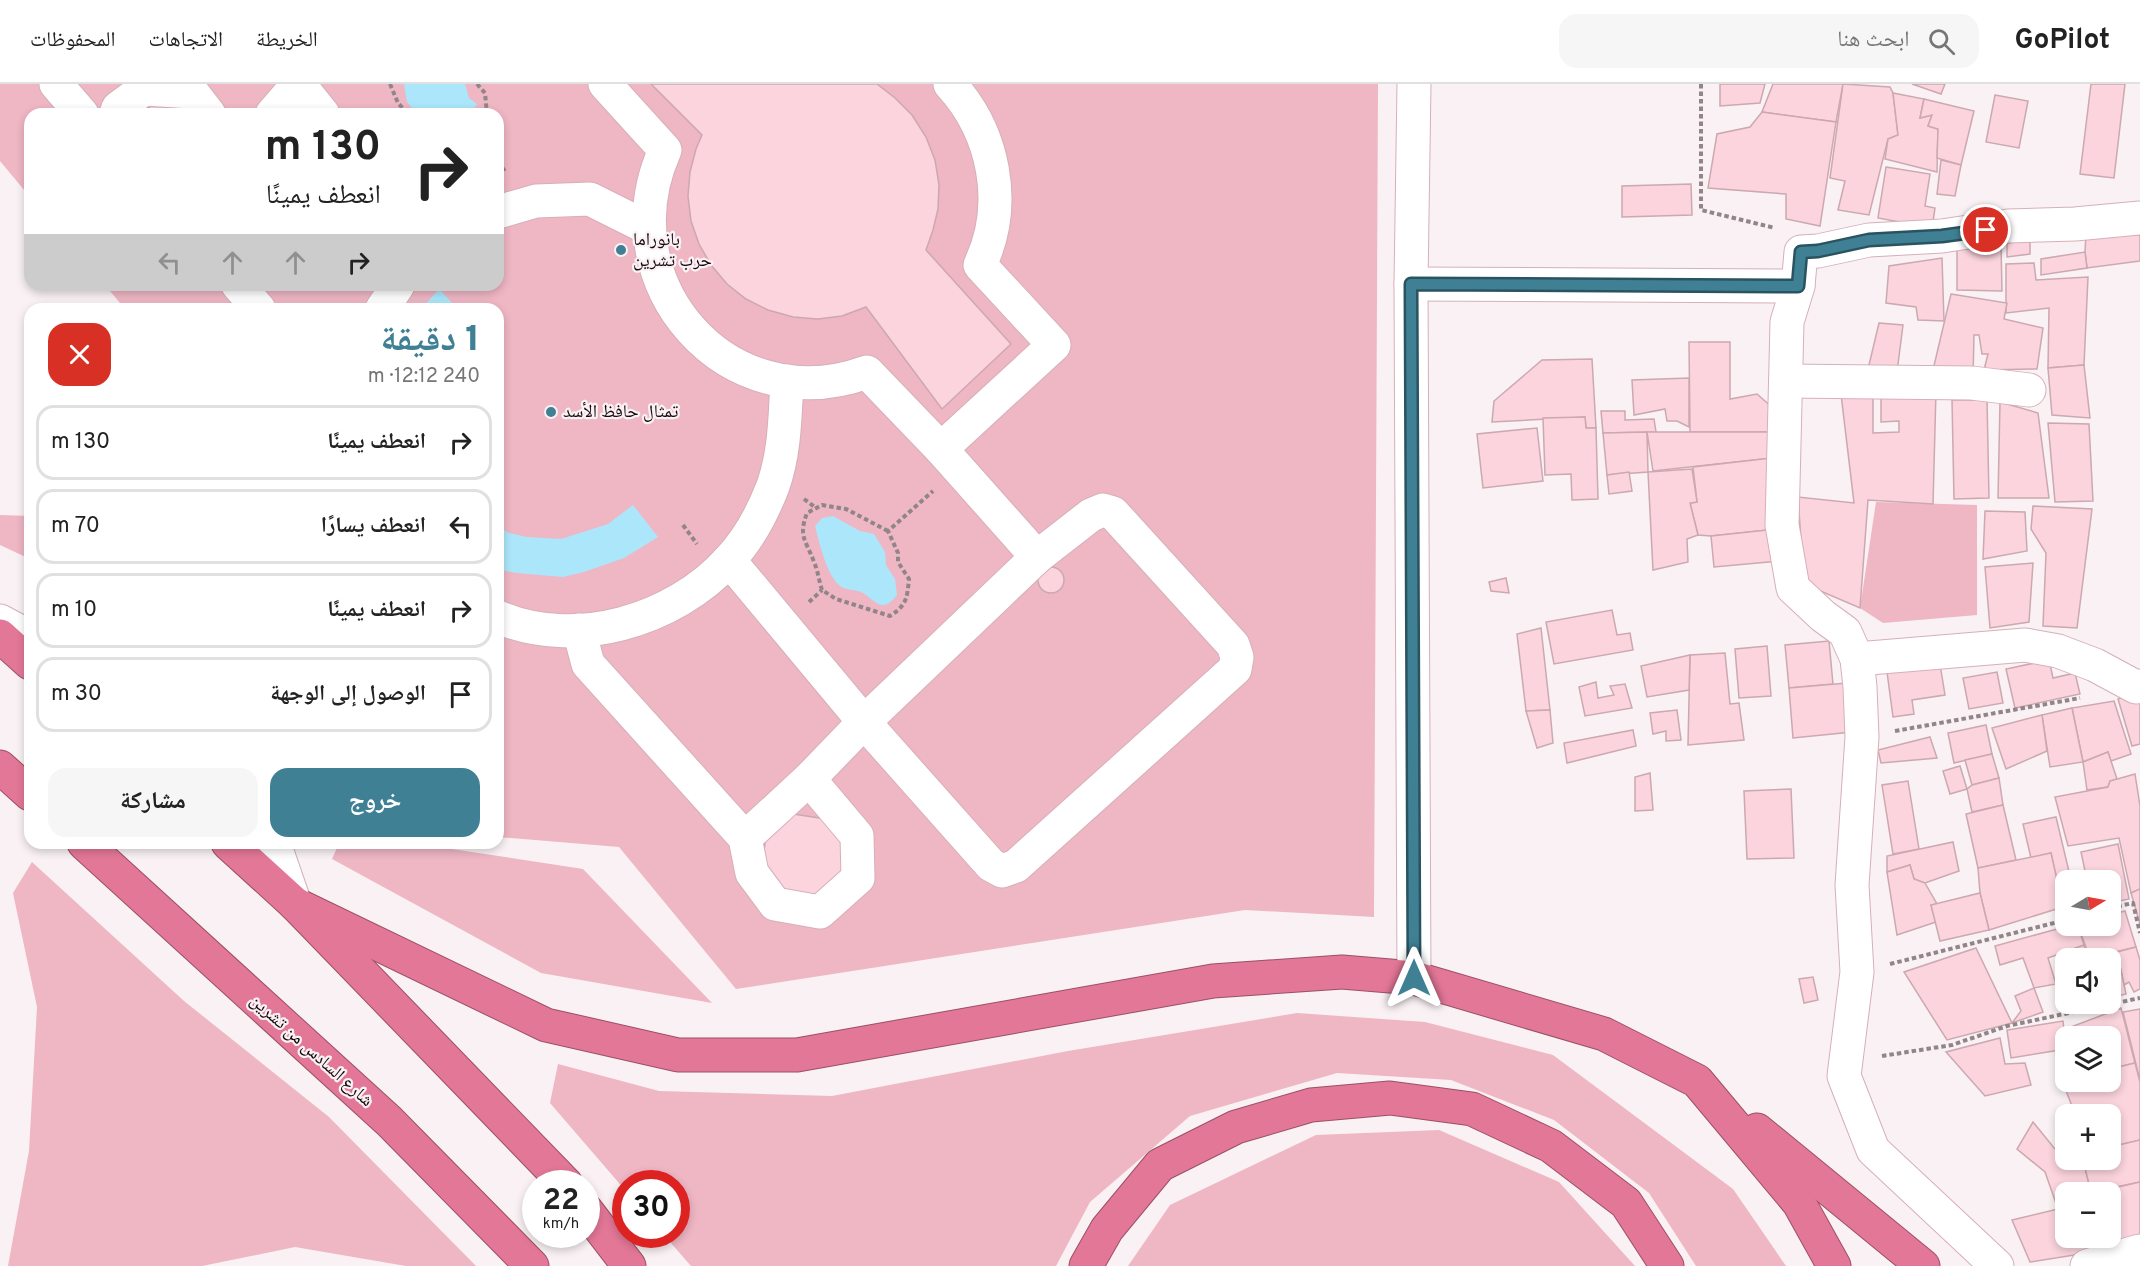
<!DOCTYPE html>
<html lang="ar">
<head>
<meta charset="utf-8">
<style>
	:root { --surface:#fff; --page:#f6f6f6; --text:#222; --muted:#767676; --line:#e0e0e0; --accent:#408094 }
	body { margin:0; font-family:Overpass,"Noto Naskh Arabic",sans-serif; background:var(--page); color:var(--text); direction:rtl; height:100vh; display:flex; flex-direction:column; font-size:22px; white-space:nowrap }
	* { box-sizing:border-box; margin:0 }
	p { font-size:20px; color:var(--muted) }
	.icon { flex:none; width:33px; height:33px; fill:none; stroke:currentColor; stroke-width:2; stroke-linecap:round; stroke-linejoin:round }
	.map { position:relative; flex:1; overflow:hidden; direction:ltr }
	.details { position:absolute; left:24px; top:219px; width:480px; height:546px; display:flex; flex-direction:column; background:var(--surface); border-radius:18px; box-shadow:0 3px 9px #0003; direction:rtl }
	.details>* { flex:none }
	.guide { position:absolute; left:24px; top:24px; width:480px; height:183px; border-radius:18px; box-shadow:0 3px 9px #0003; direction:rtl; background:#fff; color:var(--text); overflow:hidden }
	.needle { width:39px; rotate:80deg }
	.fabs { position:absolute; left:2055px; top:786px; display:grid; gap:12px }
	.fabs a { display:grid; place-items:center; width:66px; height:66px; border-radius:12px; background:var(--surface); box-shadow:0 3px 9px #0003; font-size:30px }
	.speed { position:absolute; left:522px; top:1086px; display:flex; gap:12px; font-size:30px; font-weight:700; text-align:center }
	.speed>* { display:grid; place-content:center; width:78px; height:78px; border-radius:50%; background:var(--surface); box-shadow:0 3px 9px #0003; line-height:1 }
	.speed small { font-size:15px; font-weight:400 }
	.speed .limit { border:9px solid #d22; background:#fff; color:#111 }
	.pin { position:absolute; display:grid; place-items:center; width:51px; height:51px; color:#fff; margin:-26px; border:3px solid #fff; border-radius:50%; box-shadow:0 2px 6px #0007 }
	.me { position:absolute; width:66px; margin:-33px; rotate:0deg; stroke-linejoin:round; filter:drop-shadow(0 0 4px #0008) }
	.turn { display:flex; align-items:center; gap:21px; height:126px; padding:0 24px; font-size:27px }
	.turn .icon { width:78px; height:78px; stroke-width:2.5 }
	.turn b { display:block; font-size:42px; line-height:51px }
	.lanes { display:flex; align-items:center; height:57px; padding:0 24px; background:#0003; justify-content:center; gap:30px; direction:ltr }
	.lanes .off { opacity:.35 }
	.round { display:grid; place-items:center; flex:none; width:63px; height:63px; border-radius:18px; background:var(--page) }
	.head { display:flex; align-items:center; justify-content:space-between; height:102px; padding:0 24px }
	h1 { font-size:36px; font-weight:800; line-height:45px; color:var(--accent) }
	.button { display:flex; gap:12px; margin-top:auto; padding:12px 24px }
	.button a { flex:1; height:69px; border-radius:18px; background:var(--accent); color:#fff; font-size:24px; font-weight:800; line-height:69px; text-align:center }
	.button a+a { background:var(--page); color:var(--text) }
	ul { padding:0; list-style:none }
	li { display:flex; align-items:center; gap:18px; height:75px; margin:0 12px 9px; padding:0 12px; border:3px solid var(--line); border-radius:18px }
	li div { flex:1 }
	li b { display:block; font-size:22px }
	li em { font-style:normal }
	header { display:flex; align-items:center; gap:36px; box-sizing:border-box; height:84px; padding:0 30px; background:var(--surface); border-bottom:2px solid var(--line) }
	header strong { font-size:28px }
	nav { display:flex; gap:33px; margin-inline-start:auto; font-size:21px }
	.search { width:420px; height:54px; background:var(--page); display:flex; align-items:center; gap:15px; box-sizing:border-box; padding:0 21px; border-radius:18px; color:var(--muted); font-size:22px }
	.map>svg:first-child { display:block }
	.green { fill:#efb6c4 }
	.water { fill:#ace6fa }
	.building { fill:#fbd4dd; stroke:#cca8b0; stroke-width:1.5 }
	.lines { fill:none; stroke-linecap:round; stroke-linejoin:round }
	.minor-casing { stroke:#d6b0b9; stroke-width:35 }
	.highway-casing { stroke:#9b5066; stroke-width:35 }
	.path { stroke:#908689; stroke-width:4; stroke-dasharray:4.5 3; stroke-linecap:butt }
	.minor { stroke:#fff; stroke-width:33 }
	.highway { stroke:#e37797; stroke-width:33 }
	.route-casing { stroke:#2a5360; stroke-width:15 }
	.route { stroke:#408094; stroke-width:10 }
	.poi-dot { fill:#408094; stroke:#f9f1f3; stroke-width:2 }
	.labels { text-anchor:middle; dominant-baseline:central; stroke-width:4.5; stroke-linejoin:round; paint-order:stroke }
	.poi-label { font-size:18px; fill:#15080c; stroke:#f9f1f3; text-anchor:start }
	.street-label { font-size:18px; fill:#15080c; stroke:#f9f1f3 }
</style>
</head>
<body>
<header>
<strong>GoPilot</strong>
<div class="search"><svg class="icon" aria-label="search" viewBox="0 0 24 24"><circle cx="10" cy="10" r="6"/><path d="M15 15l6 6"/></svg>ابحث هنا</div>
<nav><a>الخريطة</a><a>الاتجاهات</a><a>المحفوظات</a></nav>
</header>
<div class="map">
<svg width="2140" height="1182" viewBox="0 0 2140 1182">
	<rect width="100%" height="100%" fill="#f9f1f3"/>
	<!-- green -->
	<g class="green">
		<polygon points="0,0 1378,0 1374,833 1245,826 736,905 619,763 498,753 498,225 125,225 105,201 498,201 498,30 30,30 30,113 0,77"/>
		<polygon points="1876,418 1977,421 1977,531 1883,539 1860,524"/>
		<polygon points="0,431 30,432 30,475 0,461"/>
		<polygon points="339,759 433,759 452,765 583,785 712,919 541,889 332,775"/>
		<polygon points="32,778 184,917 329,1033 476,1182 406,1182 295,1163 202,1182 8,1182 29,1067 37,923 13,809"/>
		<polygon points="1297,929 1425,938 1553,971 1733,1105 1786,1182 1696,1182 1649,1109 1554,1036 1451,996 1337,989 1190,1032 1090,1118 1056,1182 691,1182 664,1151 676,1150 676,1100 626,1100 625,1106 550,1019 558,980 659,1007 832,1012 1068,967"/>
		<polygon points="1439,1046 1559,1098 1635,1182 1128,1182 1170,1121 1316,1051"/>
	</g>
	<!-- water -->
	<g class="water">
		<polygon points="404,0 465,0 469,14 478,21 475,22 477,30 417,30 407,18"/>
		<polygon points="439,205 458,225 421,225"/>
		<polygon points="633,421 658,453 624,474 584,488 563,493 516,489 498,485 498,443 509,449 527,453 561,455 608,440"/>
		<path d="M833,432L860,447L874,450L885,468L886,481L895,495L897,511C882,530 877,518 863,509C856,505 847,507 840,502C827,492 819,458 815,442L822,434Z"/>
	</g>
	<!-- building -->
	<g class="building">
		<polygon points="651,0 877,0 895,14 912,31 926,53 935,76 939,101 938,125 933,146 926,166 1011,260 942,325 866,223 842,232 818,235 793,233 768,226 746,215 727,200 711,181 699,160 691,137 688,112 690,88 696,65 702,51"/>
		<polygon points="1720,0 1765,0 1760,19 1720,22"/>
		<polygon points="1773,0 1843,0 1836,38 1762,28"/>
		<polygon points="1843,0 1890,3 1893,9 1898,51 1888,55 1869,131 1838,126 1845,97 1830,94"/>
		<polygon points="1912,0 1945,0 1941,10"/>
		<polygon points="2091,0 2125,0 2114,94 2080,90"/>
		<polygon points="1893,9 1924,15 1920,34 1932,31 1928,42 1938,45 1937,88 1885,75 1888,55 1898,51"/>
		<polygon points="1995,11 2028,17 2019,64 1986,58"/>
		<polygon points="1924,15 1974,27 1961,81 1937,74 1938,45 1928,42 1932,31 1920,34"/>
		<polygon points="153,20 187,25 191,30 141,30"/>
		<polygon points="1762,28 1836,38 1820,142 1786,135 1786,110 1708,104 1717,50 1750,43"/>
		<polygon points="1941,76 1961,81 1955,112 1937,110"/>
		<polygon points="1886,83 1930,90 1925,122 1935,124 1932,144 1878,134"/>
		<polygon points="1691,100 1692,131 1622,133 1622,102"/>
		<polygon points="2086,150 2140,151 2140,177 2087,184 2085,168"/>
		<polygon points="2030,156 2030,170 2007,173 2007,159"/>
		<polygon points="2001,160 2002,207 1957,206 1957,163"/>
		<polygon points="2085,168 2087,184 2041,191 2041,175"/>
		<polygon points="1942,174 1944,237 1918,236 1916,223 1886,219 1889,182"/>
		<polygon points="2034,179 2036,196 2088,193 2084,281 2048,284 2049,224 2006,229 2006,180"/>
		<polygon points="1951,210 2007,219 2004,235 2043,244 2037,285 1984,286 1988,270 1982,270 1979,251 1974,251 1973,292 1932,290"/>
		<polygon points="1879,239 1903,241 1897,288 1868,285"/>
		<polygon points="1689,258 1730,258 1730,315 1757,310 1773,324 1772,348 1690,348"/>
		<polygon points="1592,275 1596,344 1586,344 1585,333 1492,338 1494,317 1542,276"/>
		<polygon points="2084,281 2090,334 2052,331 2048,284"/>
		<polygon points="1689,294 1689,343 1677,337 1667,337 1665,325 1634,331 1632,296"/>
		<polygon points="1936,307 1933,420 1868,416 1860,524 1804,500 1798,413 1854,419 1841,310 1873,311 1873,349 1899,348 1899,337 1881,338 1881,310"/>
		<polygon points="1952,316 1987,316 1989,414 1954,415"/>
		<polygon points="2000,318 2038,329 2049,414 1998,414"/>
		<polygon points="1601,327 1625,327 1625,336 1654,335 1656,348 1603,349"/>
		<polygon points="1585,333 1586,344 1596,344 1598,415 1572,416 1571,390 1545,391 1543,334"/>
		<polygon points="2048,339 2089,340 2093,417 2055,418"/>
		<polygon points="1537,344 1543,397 1483,404 1477,350"/>
		<polygon points="1647,348 1648,388 1607,391 1603,349"/>
		<polygon points="1647,348 1772,348 1772,374 1653,387"/>
		<polygon points="1772,374 1777,445 1711,452 1698,451 1690,419 1697,418 1693,383"/>
		<polygon points="1692,385 1697,418 1690,419 1698,451 1687,455 1688,478 1653,486 1648,388"/>
		<polygon points="1629,388 1632,407 1609,410 1607,391"/>
		<polygon points="2033,422 2092,425 2077,544 2043,542 2046,469 2031,445"/>
		<polygon points="1985,427 2025,428 2027,467 1983,475"/>
		<polygon points="1777,445 1780,477 1714,483 1711,452"/>
		<polygon points="2033,479 2029,538 1990,544 1985,483"/>
		<circle cx="1051" cy="496" r="13"/>
		<polygon points="1506,494 1509,509 1491,507 1489,498"/>
		<polygon points="1612,526 1617,551 1630,549 1633,566 1554,580 1546,538"/>
		<polygon points="1541,544 1550,626 1526,627 1517,550"/>
		<polygon points="1829,557 1833,600 1789,604 1785,561"/>
		<polygon points="1767,562 1771,612 1739,614 1735,565"/>
		<polygon points="1725,569 1730,620 1739,619 1744,656 1688,661 1690,571"/>
		<polygon points="1690,571 1689,606 1647,613 1641,582"/>
		<polygon points="2049,576 2053,594 2075,589 2080,610 2015,624 2006,585"/>
		<polygon points="1940,580 1945,611 1912,616 1914,630 1893,633 1887,588"/>
		<polygon points="1997,588 2003,619 1969,625 1963,594"/>
		<polygon points="1596,598 1598,614 1614,611 1610,602 1625,600 1632,624 1585,632 1579,603"/>
		<polygon points="1847,599 1852,648 1793,654 1789,604"/>
		<polygon points="2140,608 2140,660 2132,662 2118,615"/>
		<polygon points="2114,617 2131,670 2111,677 2108,668 2083,678 2072,624"/>
		<polygon points="2072,624 2083,678 2050,683 2042,631"/>
		<polygon points="1550,626 1553,659 1537,664 1526,627"/>
		<polygon points="1677,626 1681,656 1666,657 1666,647 1653,650 1650,629"/>
		<polygon points="2042,631 2047,667 2006,685 1992,644"/>
		<polygon points="1986,641 1992,670 1954,679 1948,649"/>
		<polygon points="1633,646 1636,662 1567,679 1564,659"/>
		<polygon points="1930,653 1937,674 1881,679 1878,666"/>
		<polygon points="2108,668 2117,695 2110,697 2108,703 2087,706 2083,678"/>
		<polygon points="1992,670 1999,694 1972,701 1965,676"/>
		<polygon points="1960,682 1967,705 1950,710 1943,687"/>
		<polygon points="1650,689 1653,726 1635,727 1635,693"/>
		<polygon points="2135,690 2140,722 2140,805 2131,809 2119,754 2068,762 2055,713 2108,703 2110,697"/>
		<polygon points="1999,694 2003,721 1972,728 1967,705 1972,701"/>
		<polygon points="1908,697 1919,765 1893,770 1882,701"/>
		<polygon points="1791,705 1794,774 1747,775 1744,707"/>
		<polygon points="2003,721 2016,776 1978,784 1966,730"/>
		<polygon points="793,730 826,735 846,761 842,794 816,815 783,811 762,784 766,751"/>
		<polygon points="2056,733 2071,796 2066,796 2066,823 2063,823 2051,769 2031,774 2023,740"/>
		<polygon points="1953,758 1959,787 1925,799 1914,795 1910,781 1887,788 1887,772"/>
		<polygon points="2118,760 2129,815 2110,819 2110,796 2087,796 2081,768"/>
		<polygon points="2051,769 2063,823 1989,846 1980,809 1978,784"/>
		<polygon points="1910,781 1914,795 1925,799 1937,820 1931,821 1936,838 1897,851 1887,788"/>
		<polygon points="2140,805 2140,840 2131,809"/>
		<polygon points="1980,809 1989,846 1940,857 1931,821"/>
		<polygon points="2125,827 2136,863 2090,874 2078,842 2110,842 2110,831"/>
		<polygon points="2068,842 2078,842 2084,861 2048,874 2056,900 2034,904 2023,874 2000,881 1995,862"/>
		<polygon points="2084,861 2087,874 2066,874 2066,886 2062,869"/>
		<polygon points="2136,863 2140,876 2140,905 2134,908 2129,898 2124,901 2117,868"/>
		<polygon points="1976,864 2012,939 1947,956 1904,888"/>
		<polygon points="2117,868 2126,910 2110,914 2110,874 2093,874"/>
		<polygon points="1813,893 1818,916 1804,919 1799,895"/>
		<polygon points="2066,903 2066,920 2093,920 2062,928 2056,905"/>
		<polygon points="2034,904 2043,928 2012,939 2021,927 2015,912"/>
		<polygon points="2121,924 2135,979 2110,985 2110,952 2073,952 2071,943"/>
		<polygon points="2140,925 2140,996 2123,928"/>
		<polygon points="2063,937 2066,965 2011,974 2007,946"/>
		<polygon points="2000,954 2005,980 2025,979 2031,1001 1985,1012 1946,968"/>
		<polygon points="2135,979 2140,998 2140,1056 2110,1063 2110,1030 2075,1030 2062,996 2110,998 2110,985"/>
		<polygon points="2033,1038 2059,1070 2066,1063 2066,1076 2083,1076 2091,1108 2066,1108 2066,1154 2103,1154 2106,1166 2030,1178 2012,1136 2058,1125 2045,1088 2017,1065"/>
		<polygon points="2140,1056 2140,1098 2091,1108 2083,1076 2110,1076 2110,1063"/>
		<polygon points="2140,1098 2140,1157 2106,1166 2103,1154 2110,1154 2110,1108 2097,1108"/>
	</g>
	<g class="lines">
		<!-- minor casing -->
		<g class="minor-casing">
			<g id="minor">
				<polyline points="56,0 82,30"/>
				<polyline points="299,0 323,30"/>
				<path d="M605,0L665,66C605,199 728,339 867,288L941,365L1054,261L980,181C1009,120 994,48 950,0"/>
				<polyline points="1414,0 1411,200 1414,894"/>
				<polyline points="116,30 118,24 144,5 192,8 209,30"/>
				<polyline points="272,30 298,0"/>
				<polyline points="498,128 536,117 590,115 648,144"/>
				<polyline points="1411,200 1798,202"/>
				<polyline points="238,201 259,225"/>
				<polyline points="382,225 398,201"/>
				<polyline points="1786,297 1972,299 2029,306"/>
				<polyline points="941,365 1037,473"/>
				<polygon points="1103,426 1113,429 1233,561 1237,573 1235,585 1016,782 1002,787 991,781 864,638 1037,473 1091,431"/>
				<polyline points="729,476 864,638 809,695 745,754"/>
				<path d="M498,533C575,566 674,537 729,476C748,456 763,428 773,402C785,368 785,332 787,297"/>
				<polyline points="0,537 30,553"/>
				<polyline points="579,546 588,580 745,754 752,789 775,820 820,828 858,794 857,752 809,695"/>
				<polyline points="1857,575 2025,561 2058,567 2095,581 2136,603 2140,602"/>
				<polyline points="274,759 295,820"/>
				<polyline points="1997,1182 1873,1066 1844,992 1857,888 1852,801 1862,653 1860,603 1857,575 1845,548 1823,532 1793,504 1782,441 1787,238 1798,202 1801,168 1818,167 1869,156 1942,152 2008,142 2075,140 2140,134"/>
				<polyline points="2087,1182 2140,1167"/>
			</g>
		</g>
		<!-- highway casing -->
		<g class="highway-casing">
			<g id="highway">
				<polyline points="0,552 30,579"/>
				<polyline points="0,683 30,710"/>
				<polyline points="84,759 389,1037 532,1182"/>
				<polyline points="228,759 295,820 566,1100"/>
				<polyline points="295,820 546,941 678,971 797,971 1213,897 1342,888 1414,894 1604,950 1697,997 1799,1119 1834,1182"/>
				<polyline points="1757,1046 1923,1182"/>
				<polyline points="586,1126 629,1182"/>
				<polyline points="1086,1182 1107,1145 1160,1081 1236,1043 1311,1021 1390,1014 1472,1025 1551,1062 1626,1119 1667,1182"/>
			</g>
		</g>
		<!-- path -->
		<g class="path">
			<polyline points="390,0 398,19 408,30"/>
			<polyline points="477,0 485,9 487,30"/>
			<polyline points="1701,0 1701,126 1775,144"/>
			<polyline points="498,77 506,89"/>
			<polyline points="804,415 816,424"/>
			<polyline points="683,441 697,460"/>
			<path d="M888,447L846,425L822,421L807,429C798,453 806,456 814,478C818,487 819,497 822,506L836,515L890,532C907,521 907,514 909,495L898,478V469L888,447L933,407"/>
			<polyline points="809,518 822,506"/>
			<polyline points="1895,647 2080,614"/>
			<polyline points="2110,824 2133,819 2140,849"/>
			<polyline points="1890,880 2066,836"/>
			<polyline points="1882,972 1952,961 2007,942 2140,914"/>
		</g>
		<!-- minor -->
		<use href="#minor" class="minor"/>
		<!-- highway -->
		<use href="#highway" class="highway"/>
	</g>
	<g class="lines">
		<!-- route casing -->
		<g class="route-casing">
			<polyline id="route" points="1414,894 1411,200 1798,202 1801,168 1818,167 1869,156 1942,152 1986,146"/>
		</g>
		<!-- route -->
		<use href="#route" class="route"/>
	</g>
	<!-- markers -->
	<g class="poi-dot">
		<circle cx="621" cy="166" r="6"/>
		<circle cx="551" cy="328" r="6"/>
	</g>
	<g class="labels">
		<!-- poi labels -->
		<g class="poi-label">
			<text x="633" y="156">بانوراما<tspan x="633" dy="21">حرب تشرين</tspan></text>
			<text x="563" y="328">تمثال حافظ الأسد</text>
		</g>
		<!-- street labels -->
		<g class="street-label">
			<text transform="translate(311 967) rotate(42)">شارع السادس من تشرين</text>
		</g>
	</g>
</svg>
<div class="fabs">
<a><svg class="needle" viewBox="-14 -14 28 28"><path d="M0-13l5 13h-10z" fill="#e53935"/><path d="M0 13l5-13h-10z" fill="#767676"/></svg></a>
<a><svg class="icon" aria-label="sound" viewBox="0 0 24 24"><path d="M4 9h4l5-4v14l-5-4H4zM17 9q2 3 0 6"/></svg></a>
<a><svg class="icon" aria-label="layers" viewBox="0 0 24 24"><path d="M12 4l9 5-9 5-9-5zM3 14l9 5 9-5"/></svg></a>
<a>+</a>
<a>−</a>
</div>
<div class="speed"><div>22<small>km/h</small></div><div class="limit">30</div></div>
<div class="pin" style="left:1986px;top:146px;background:#d93025"><svg class="icon" aria-label="arrive" viewBox="0 0 24 24"><path d="M6 21V4h12l-3 4 3 4H6"/></svg></div>
<svg class="me" style="left:1414px;top:894px" viewBox="-20 -20 40 40"><path d="M0-17L14 15 0 8-14 15z" fill="#408094" stroke="#fff" stroke-width="4"/></svg>
<div class="guide">
<div class="turn"><svg class="icon" aria-label="right" viewBox="0 0 24 24"><path d="M7 20v-9h11M14 6l5 5-5 5"/></svg><div><b>130 m</b>انعطف يمينًا</div></div>
<div class="lanes"><svg class="icon off" aria-label="left" viewBox="0 0 24 24"><path d="M17 20v-9H6M10 6l-5 5 5 5"/></svg><svg class="icon off" aria-label="ahead" viewBox="0 0 24 24"><path d="M12 20V5M6 11l6-6 6 6"/></svg><svg class="icon off" aria-label="ahead" viewBox="0 0 24 24"><path d="M12 20V5M6 11l6-6 6 6"/></svg><svg class="icon" aria-label="right" viewBox="0 0 24 24"><path d="M7 20v-9h11M14 6l5 5-5 5"/></svg></div>
</div>
<section class="details">
<div class="head"><div><h1>1 دقيقة</h1><p>240 m · 12:12</p></div><a class="round" style="background:#d93025;color:#fff"><svg class="icon" aria-label="close" viewBox="0 0 24 24"><path d="M6 6l12 12M18 6L6 18"/></svg></a></div>
<ul>
<li><svg class="icon" aria-label="right" viewBox="0 0 24 24"><path d="M7 20v-9h11M14 6l5 5-5 5"/></svg><div><b>انعطف يمينًا</b></div><em>130 m</em></li>
<li><svg class="icon" aria-label="left" viewBox="0 0 24 24"><path d="M17 20v-9H6M10 6l-5 5 5 5"/></svg><div><b>انعطف يسارًا</b></div><em>70 m</em></li>
<li><svg class="icon" aria-label="right" viewBox="0 0 24 24"><path d="M7 20v-9h11M14 6l5 5-5 5"/></svg><div><b>انعطف يمينًا</b></div><em>10 m</em></li>
<li><svg class="icon" aria-label="arrive" viewBox="0 0 24 24"><path d="M6 21V4h12l-3 4 3 4H6"/></svg><div><b>الوصول إلى الوجهة</b></div><em>30 m</em></li>
</ul>
<div class="button"><a>خروج</a><a>مشاركة</a></div>
</section>
</div>
</body>
</html>
